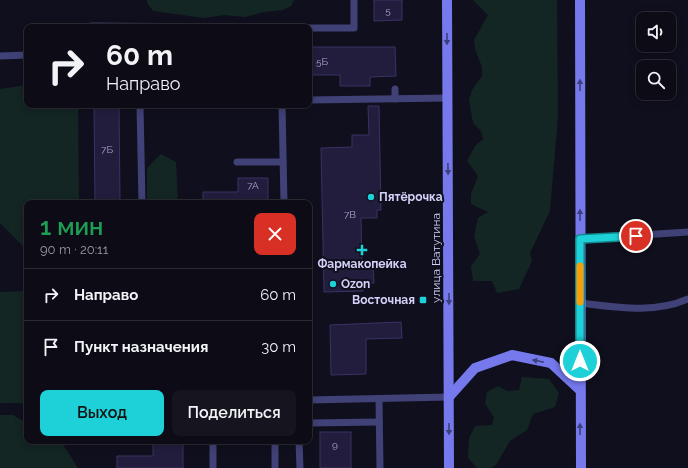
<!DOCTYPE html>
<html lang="ru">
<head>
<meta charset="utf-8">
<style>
	:root { --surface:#0c0b16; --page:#15141f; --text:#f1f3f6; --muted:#9a9ba1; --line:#2c2b35; --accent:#1ed0d8 }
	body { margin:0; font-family:Raleway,sans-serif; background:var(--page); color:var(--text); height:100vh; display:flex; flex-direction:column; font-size:15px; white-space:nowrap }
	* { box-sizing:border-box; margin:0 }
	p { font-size:13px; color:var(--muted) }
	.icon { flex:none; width:22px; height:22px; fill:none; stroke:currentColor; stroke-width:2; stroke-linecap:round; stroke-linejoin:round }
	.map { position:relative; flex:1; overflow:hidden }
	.sheet { position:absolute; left:24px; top:200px; width:288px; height:244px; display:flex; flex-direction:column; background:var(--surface); border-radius:8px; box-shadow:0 2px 10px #0003,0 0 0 1px var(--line) }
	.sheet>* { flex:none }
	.hud { position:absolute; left:24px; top:24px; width:288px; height:84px; border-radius:8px; box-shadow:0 2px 10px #0003,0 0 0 1px var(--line); background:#0c0b16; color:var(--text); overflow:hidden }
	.tools { position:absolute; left:636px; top:12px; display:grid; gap:8px }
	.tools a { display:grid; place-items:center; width:40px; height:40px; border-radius:8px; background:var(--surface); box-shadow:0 2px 10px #0003,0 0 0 1px var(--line); font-size:20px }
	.pin { position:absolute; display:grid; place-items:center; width:34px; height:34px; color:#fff; margin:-17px; border:2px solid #fff; border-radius:50%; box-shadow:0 1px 4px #0007 }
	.me { position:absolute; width:44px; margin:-22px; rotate:0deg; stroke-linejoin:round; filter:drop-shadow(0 0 3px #0008) }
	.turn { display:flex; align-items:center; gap:14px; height:84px; padding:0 16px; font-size:18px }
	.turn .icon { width:52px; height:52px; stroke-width:2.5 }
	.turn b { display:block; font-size:28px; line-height:34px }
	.round { display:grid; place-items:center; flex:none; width:42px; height:42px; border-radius:8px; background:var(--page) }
	.headline { display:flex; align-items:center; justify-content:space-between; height:68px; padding:0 16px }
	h1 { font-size:24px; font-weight:600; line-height:30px; color:#1e9e55 }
	.action { display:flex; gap:8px; margin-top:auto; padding:8px 16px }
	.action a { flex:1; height:46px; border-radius:8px; background:var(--accent); color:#111; font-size:16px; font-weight:600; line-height:46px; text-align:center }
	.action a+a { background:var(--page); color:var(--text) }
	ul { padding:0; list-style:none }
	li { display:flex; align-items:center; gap:12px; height:52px; padding:0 16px; border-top:1px solid var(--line) }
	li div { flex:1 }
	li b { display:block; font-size:15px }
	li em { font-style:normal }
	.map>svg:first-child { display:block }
	.green { fill:#132624 }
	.building { fill:#221d3c; stroke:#393265 }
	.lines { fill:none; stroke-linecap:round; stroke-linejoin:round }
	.lane { stroke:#404176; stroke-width:7 }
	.secondary { stroke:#7579ec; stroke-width:10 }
	.oneway { fill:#3d3f7a }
	.route-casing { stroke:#14878c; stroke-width:10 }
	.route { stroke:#1ed0d8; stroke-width:7 }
	.slow { stroke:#f59e0b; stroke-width:7 }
	.poi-dot { fill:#1ed0d8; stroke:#100f1d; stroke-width:1.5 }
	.labels { text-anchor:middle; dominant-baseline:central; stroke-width:4; stroke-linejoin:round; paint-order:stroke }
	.number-label { font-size:10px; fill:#a8a4ca }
	.poi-label { font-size:12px; font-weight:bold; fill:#d4d1f9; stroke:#100f1d; text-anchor:start }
	.street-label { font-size:12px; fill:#d4d1f9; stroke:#100f1d }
</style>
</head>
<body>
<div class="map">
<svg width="688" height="468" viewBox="0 0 688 468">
	<rect width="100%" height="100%" fill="#100f1d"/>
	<!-- green -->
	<g class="green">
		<polygon points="147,0 294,0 291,6 283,10 264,12 245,17 224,15 204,18 153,11 147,3"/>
		<polygon points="473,0 557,0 558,117 550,211 530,253 532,261 519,289 497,293 492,281 473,281 471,266 480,254 474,236 478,218 488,212 471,204 471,194 478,176 467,161 475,146 483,139 481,131 473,123 469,100 472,90 482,76 482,67 475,49 474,40 488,15"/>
		<polygon points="27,85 27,105 78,105 79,203 27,203 27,248 26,249 0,223 0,89"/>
		<polygon points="161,154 176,162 178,203 147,203 147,168"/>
		<polygon points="27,291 27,403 0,403 0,292"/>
		<polygon points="522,377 549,379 559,393 555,407 533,414 527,430 510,441 496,465 491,468 477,468 468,458 469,438 475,426 492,425 494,418 485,403 487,392 498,386 507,391 519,390"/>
		<polygon points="0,415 13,415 27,423 27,441 59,441 62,443 78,468 0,468"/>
	</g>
	<!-- building -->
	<g class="building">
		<polygon points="374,0 402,0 402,20 374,21"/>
		<polygon points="309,47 395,47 396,76 370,77 370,86 340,86 340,75 309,75"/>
		<polygon points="94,105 119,105 120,203 95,203"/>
		<polygon points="368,106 379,106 381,210 377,210 377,218 361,218 362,265 373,265 374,283 363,283 363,291 324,292 321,148 352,147 352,135 369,135"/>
		<polygon points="238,178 268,178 268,203 203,203 203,192 238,192"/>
		<polygon points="401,322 402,338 366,339 366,374 331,375 330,325"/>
		<rect x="320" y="432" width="31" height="36"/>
		<polygon points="153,443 183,443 183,468 117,468 117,456 153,456"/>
	</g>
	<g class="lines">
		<!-- lane -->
		<g class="lane">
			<polyline points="91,27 91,26 230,27"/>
			<polyline points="309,28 354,28 354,0"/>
			<polyline points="0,56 27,55"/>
			<polyline points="395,89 395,99"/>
			<polyline points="309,100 448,98"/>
			<polyline points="140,105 142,203"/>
			<polyline points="282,105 284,203"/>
			<polyline points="237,162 283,162"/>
			<polyline points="580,239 688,232"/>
			<path d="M580,303C616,307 654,314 688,299"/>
			<polyline points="379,399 380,468"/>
			<polyline points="309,400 449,397"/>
			<polyline points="309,423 379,422"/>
			<polyline points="213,441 213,468"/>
			<polyline points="275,441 275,468"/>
			<polyline points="299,441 300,468"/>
		</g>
		<!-- secondary -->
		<g class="secondary">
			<polyline points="447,0 449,468"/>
			<polyline points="580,0 581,468"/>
			<polyline points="449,397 475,368 512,355 551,363 580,390"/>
		</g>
	</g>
	<!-- one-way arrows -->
	<defs><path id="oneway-solid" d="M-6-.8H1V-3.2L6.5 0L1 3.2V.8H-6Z"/></defs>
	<g class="oneway">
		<use href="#oneway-solid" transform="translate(447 39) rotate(90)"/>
		<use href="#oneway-solid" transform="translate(580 85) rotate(-90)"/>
		<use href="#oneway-solid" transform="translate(448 169) rotate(89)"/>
		<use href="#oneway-solid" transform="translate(580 215) rotate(-90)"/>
		<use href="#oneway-solid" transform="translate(449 299) rotate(90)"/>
		<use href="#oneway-solid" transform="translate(538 361) rotate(-168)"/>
		<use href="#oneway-solid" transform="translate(449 429) rotate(90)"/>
		<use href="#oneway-solid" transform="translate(580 429) rotate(-90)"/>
	</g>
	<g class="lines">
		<!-- route casing -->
		<g class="route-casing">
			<polyline id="route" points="580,361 580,239 636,236"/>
		</g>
		<!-- route -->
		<use href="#route" class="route"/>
		<!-- slow -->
		<polyline class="slow" points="580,266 580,302"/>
	</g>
	<!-- markers -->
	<g class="poi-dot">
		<circle cx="371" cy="197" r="4"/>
		<path d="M360 244h4v4h4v4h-4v4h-4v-4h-4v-4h4z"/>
		<circle cx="333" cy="284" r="4"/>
		<rect x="419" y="296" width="8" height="8" rx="2"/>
	</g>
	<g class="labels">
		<!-- number labels -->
		<g class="number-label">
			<text x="388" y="10">5</text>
			<text x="322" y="61">5Б</text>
			<text x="107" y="149">7Б</text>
			<text x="253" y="185">7А</text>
			<text x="350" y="214">7В</text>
			<text x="335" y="444">9</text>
		</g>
		<!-- poi labels -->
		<g class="poi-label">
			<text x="379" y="197">Пятёрочка</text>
			<text x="362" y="264" text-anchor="middle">Фармакопейка</text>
			<text x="341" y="284">Ozon</text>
			<text x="415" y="300" text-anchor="end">Восточная</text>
		</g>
		<!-- street labels -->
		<g class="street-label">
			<text transform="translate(436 258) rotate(-90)">улица Ватутина</text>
		</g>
	</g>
</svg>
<div class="tools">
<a><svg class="icon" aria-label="sound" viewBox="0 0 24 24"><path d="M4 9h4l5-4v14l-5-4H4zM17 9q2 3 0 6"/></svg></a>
<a><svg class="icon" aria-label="search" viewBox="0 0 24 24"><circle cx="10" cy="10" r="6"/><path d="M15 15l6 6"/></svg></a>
</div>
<div class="pin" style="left:636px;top:236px;background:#d93025"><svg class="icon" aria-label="arrive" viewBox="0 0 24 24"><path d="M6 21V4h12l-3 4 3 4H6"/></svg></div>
<svg class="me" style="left:580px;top:361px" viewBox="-20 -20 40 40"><circle r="17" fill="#1ed0d8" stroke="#fff" stroke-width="3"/><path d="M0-11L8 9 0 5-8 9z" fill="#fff"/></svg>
<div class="hud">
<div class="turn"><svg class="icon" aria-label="right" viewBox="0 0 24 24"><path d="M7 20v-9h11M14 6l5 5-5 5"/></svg><div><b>60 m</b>Направо</div></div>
</div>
<section class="sheet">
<div class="headline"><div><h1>1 мин</h1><p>90 m · 20:11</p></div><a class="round" style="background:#d93025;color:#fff"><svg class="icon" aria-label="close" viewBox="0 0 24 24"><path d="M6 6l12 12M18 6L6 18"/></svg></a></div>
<ul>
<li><svg class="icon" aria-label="right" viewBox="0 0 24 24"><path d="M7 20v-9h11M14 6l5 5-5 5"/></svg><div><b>Направо</b></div><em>60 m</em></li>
<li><svg class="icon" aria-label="arrive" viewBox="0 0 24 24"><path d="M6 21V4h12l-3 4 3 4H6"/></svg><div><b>Пункт назначения</b></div><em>30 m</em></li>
</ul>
<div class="action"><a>Выход</a><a>Поделиться</a></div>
</section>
</div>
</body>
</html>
